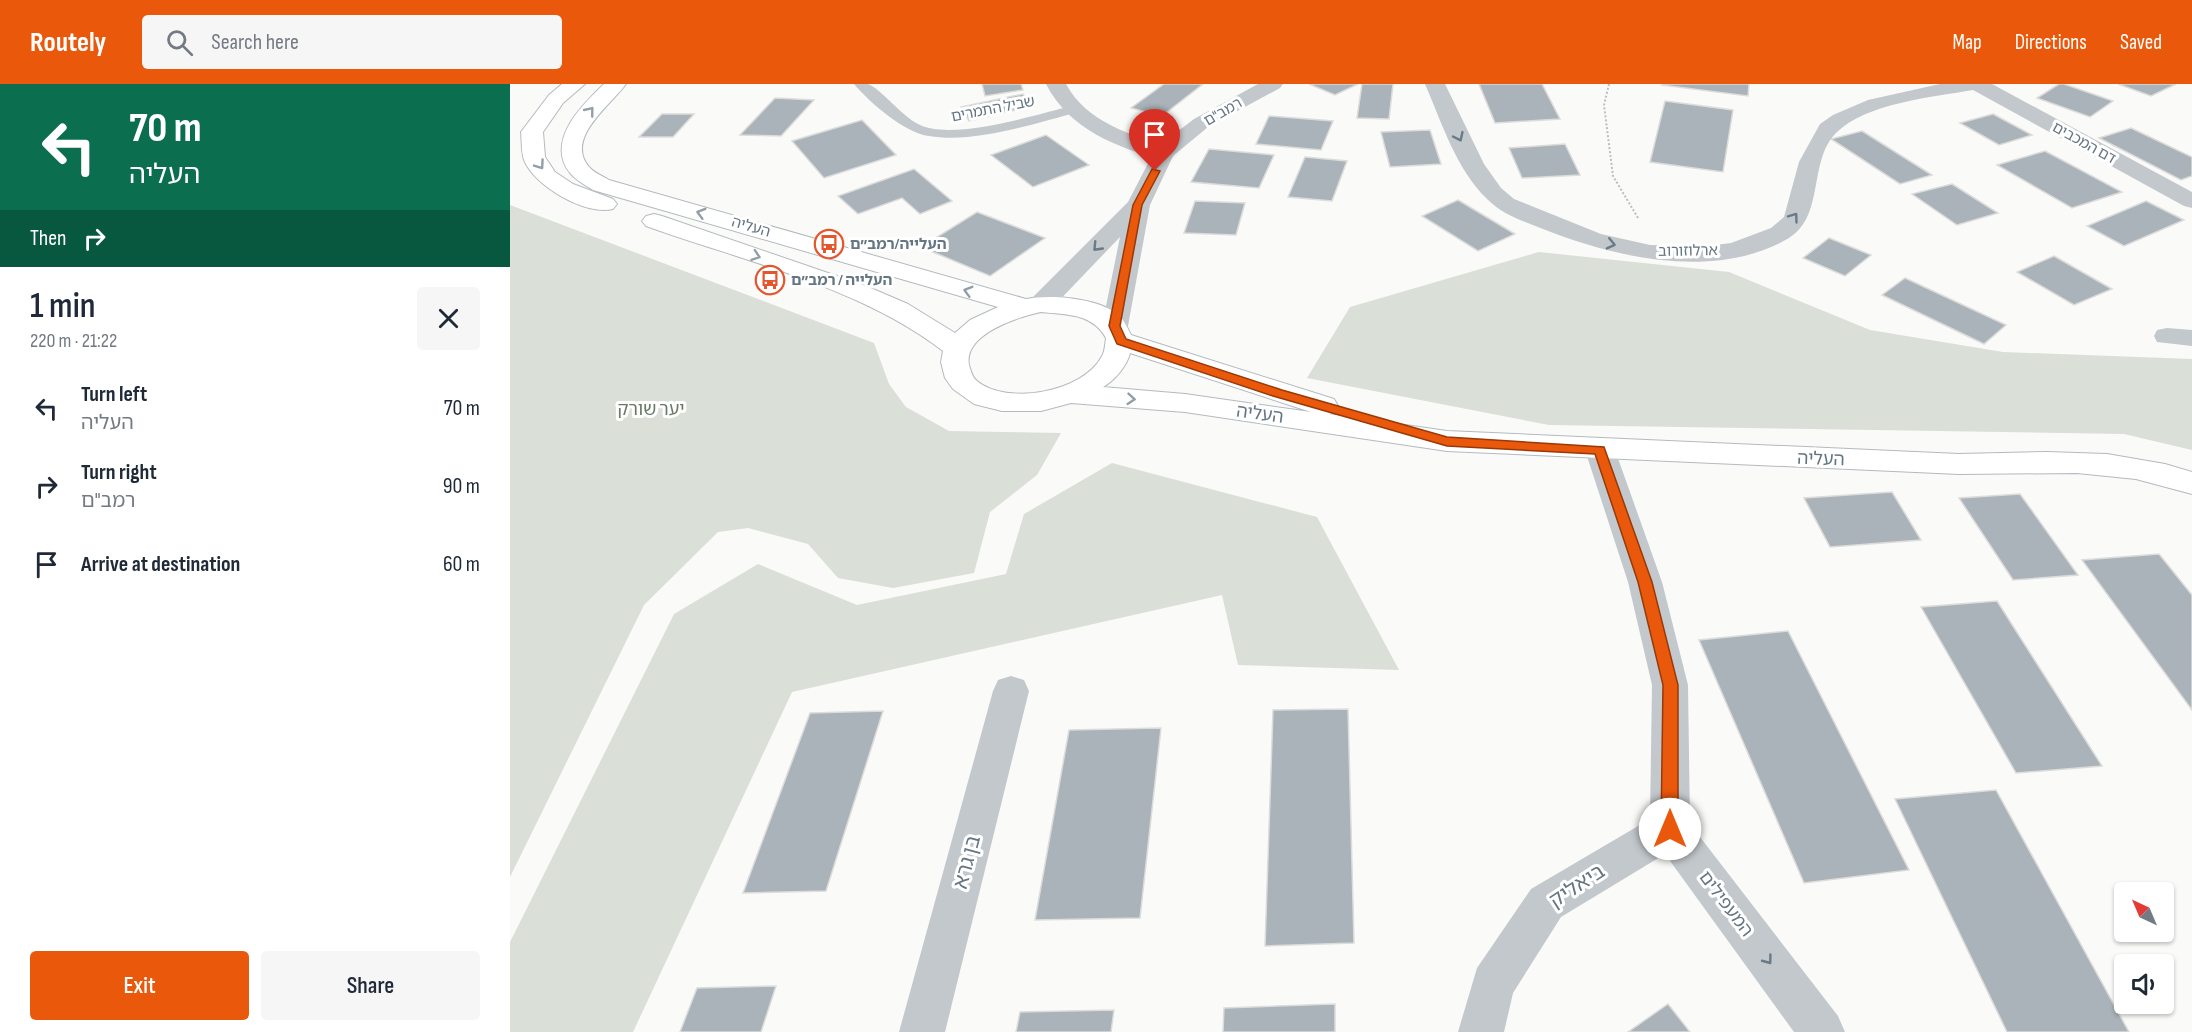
<!DOCTYPE html>
<html lang="en">
<head>
<meta charset="utf-8">
<style>
	:root { --surface:#fff; --page:#f6f6f7; --text:#1f2937; --muted:#747a83; --accent:#ea580c }
	body { margin:0; font-family:"Sofia Sans Condensed","Noto Sans Hebrew",sans-serif; background:var(--page); color:var(--text); height:100vh; display:flex; flex-direction:column; font-size:22px; white-space:nowrap }
	* { box-sizing:border-box; margin:0 }
	p { font-size:20px; color:var(--muted) }
	.icon { flex:none; width:33px; height:33px; fill:none; stroke:currentColor; stroke-width:2; stroke-linecap:round; stroke-linejoin:round }
	.map { position:relative; flex:1; overflow:hidden }
	.panel { display:flex; flex-direction:column; background:var(--surface); width:510px }
	.panel>* { flex:none }
	.guide { background:#0b6e4f; color:#fff; overflow:hidden }
	.needle { width:39px; rotate:316deg }
	.fabs { position:absolute; left:1604px; top:798px; display:grid; gap:12px }
	.fabs a { display:grid; place-items:center; width:60px; height:60px; border-radius:6px; background:var(--surface); box-shadow:0 2px 4px #0004; font-size:30px }
	.pin { position:absolute; display:grid; place-items:center; width:51px; height:51px; color:#fff; margin:-62px -26px; border-radius:50% 50% 50% 0; rotate:-45deg; box-shadow:0 0 6px #0007 }
	.pin .icon { rotate:45deg }
	.me { position:absolute; width:66px; margin:-33px; rotate:0deg; stroke-linejoin:round; filter:drop-shadow(0 0 4px #0008) }
	.turn { display:flex; align-items:center; gap:21px; height:126px; padding:0 30px; font-size:27px }
	.turn .icon { width:78px; height:78px; stroke-width:2.5 }
	.turn b { display:block; font-size:42px; line-height:51px }
	.then { display:flex; align-items:center; height:57px; padding:0 30px; background:#0003; gap:12px; font-size:22px }
	.round { display:grid; place-items:center; flex:none; width:63px; height:63px; border-radius:6px; background:var(--page) }
	.overview { display:flex; align-items:center; justify-content:space-between; height:102px; padding:0 30px }
	h1 { font-size:36px; font-weight:600; line-height:45px }
	.primary-button { display:flex; gap:12px; margin-top:auto; padding:12px 30px }
	.primary-button a { flex:1; height:69px; border-radius:6px; background:var(--accent); color:#fff; font-size:24px; font-weight:600; line-height:69px; text-align:center }
	.primary-button a+a { background:var(--page); color:var(--text) }
	ul { padding:0; list-style:none }
	li { display:flex; align-items:center; gap:18px; height:78px; padding:0 30px }
	li div { flex:1 }
	li b { display:block; font-size:22px }
	li em { font-style:normal }
	header { display:flex; align-items:center; gap:36px; box-sizing:border-box; height:84px; padding:0 30px; background:var(--accent); color:#fff }
	header strong { font-size:28px }
	nav { display:flex; gap:33px; margin-inline-start:auto; font-size:21px }
	.search { width:420px; height:54px; background:var(--page); display:flex; align-items:center; gap:15px; box-sizing:border-box; padding:0 21px; border-radius:6px; color:var(--muted); font-size:22px }
	main { display:flex; flex:1; min-height:0 }
	.map>svg:first-child { display:block }
	.green { fill:#dadfd7 }
	.building { fill:#aab3b9; stroke:#dcdcda; stroke-width:1.5 }
	.lines { fill:none; stroke-linecap:round; stroke-linejoin:round }
	.secondary-casing { stroke:#b3babf; stroke-width:2 }
	.path { stroke:#bbbfc2; stroke-width:2; stroke-dasharray:2 2; stroke-linecap:butt }
	.service { fill:#c3c8cc; fill-rule:evenodd }
	.minor { fill:#c3c8cc; fill-rule:evenodd }
	.tertiary { fill:#c3c8cc; fill-rule:evenodd }
	.secondary { fill:#fff; fill-rule:evenodd }
	.oneway { stroke:#939fa8 }
	.oneway2 { stroke:#6a7a87 }
	.route { fill:#ea580c; stroke:#983908; stroke-width:1.5 }
	.labels { text-anchor:middle; dominant-baseline:central; stroke-width:6; stroke-linejoin:round; paint-order:stroke }
	.far-street-label { font-size:15px; fill:#657683; stroke:#fff }
	.far-poi-label { font-size:15px; font-weight:bold; fill:#657683; stroke:#fff; text-anchor:start }
	.park-label { font-size:18px; fill:#687a64; stroke:#fff }
	.street-label { font-size:18px; fill:#657683; stroke:#fff }
	.near-street-label { font-size:21px; fill:#657683; stroke:#fff }
</style>
</head>
<body>
<header>
<strong>Routely</strong>
<div class="search"><svg class="icon" aria-label="search" viewBox="0 0 24 24"><circle cx="10" cy="10" r="6"/><path d="M15 15l6 6"/></svg>Search here</div>
<nav><a>Map</a><a>Directions</a><a>Saved</a></nav>
</header>
<main>
<section class="panel">
<div class="guide">
<div class="turn"><svg class="icon" aria-label="left" viewBox="0 0 24 24"><path d="M17 20v-9H6M10 6l-5 5 5 5"/></svg><div><b>70 m</b>העליה</div></div>
<div class="then">Then<svg class="icon" aria-label="right" viewBox="0 0 24 24"><path d="M7 20v-9h11M14 6l5 5-5 5"/></svg></div>
</div>
<div class="overview"><div><h1>1 min</h1><p>220 m · 21:22</p></div><a class="round"><svg class="icon" aria-label="close" viewBox="0 0 24 24"><path d="M6 6l12 12M18 6L6 18"/></svg></a></div>
<ul>
<li><svg class="icon" aria-label="left" viewBox="0 0 24 24"><path d="M17 20v-9H6M10 6l-5 5 5 5"/></svg><div><b>Turn left</b><p>העליה</p></div><em>70 m</em></li>
<li><svg class="icon" aria-label="right" viewBox="0 0 24 24"><path d="M7 20v-9h11M14 6l5 5-5 5"/></svg><div><b>Turn right</b><p>רמב&quot;ם</p></div><em>90 m</em></li>
<li><svg class="icon" aria-label="arrive" viewBox="0 0 24 24"><path d="M6 21V4h12l-3 4 3 4H6"/></svg><div><b>Arrive at destination</b></div><em>60 m</em></li>
</ul>
<div class="primary-button"><a>Exit</a><a>Share</a></div>
</section>
<div class="map">
<svg width="1682" height="948" viewBox="0 0 1682 948">
	<rect width="100%" height="100%" fill="#fafaf8"/>
	<!-- green -->
	<g class="green">
		<polygon points="0,121 364,259 379,300 396,323 439,347 551,349 527,391 480,428 464,489 383,504 328,494 298,460 238,444 208,448 134,521 0,793"/>
		<polygon points="1029,168 1219,188 1360,246 1493,268 1682,275 1682,366 1614,350 1039,341 797,294 840,223"/>
		<polygon points="602,379 807,433 889,586 728,581 712,511 282,608 123,948 0,948 0,858 164,530 248,480 347,521 496,490 514,430"/>
	</g>
	<!-- building -->
	<g class="building">
		<polygon points="472,0 511,0 513,6 475,12"/>
		<polygon points="654,0 693,0 652,32 621,24"/>
		<polygon points="799,0 848,0 825,11"/>
		<polygon points="852,0 883,0 879,35 847,34"/>
		<polygon points="969,0 1032,0 1050,35 985,39"/>
		<polygon points="1239,0 1238,12 1152,1 1153,0"/>
		<polygon points="1549,0 1554,0 1603,17 1580,33 1527,14"/>
		<polygon points="1608,0 1666,0 1641,12"/>
		<polygon points="513,10 523,22 459,37 451,23"/>
		<polygon points="265,14 304,16 271,52 230,51"/>
		<polygon points="1155,17 1223,26 1213,88 1140,78"/>
		<polygon points="152,30 184,30 163,53 129,53"/>
		<polygon points="1483,30 1522,51 1489,61 1450,39"/>
		<polygon points="759,32 823,37 811,66 746,60"/>
		<polygon points="352,36 386,71 314,94 282,57"/>
		<polygon points="1621,44 1682,73 1682,92 1671,96 1589,54"/>
		<polygon points="920,46 931,80 880,83 871,48"/>
		<polygon points="1352,47 1422,91 1390,100 1321,55"/>
		<polygon points="536,51 579,81 523,103 481,71"/>
		<polygon points="1055,60 1070,91 1012,94 999,64"/>
		<polygon points="699,65 764,71 749,104 681,98"/>
		<polygon points="1535,67 1612,108 1562,124 1487,81"/>
		<polygon points="795,73 837,77 822,117 778,113"/>
		<polygon points="404,85 442,117 410,130 392,114 348,130 328,112"/>
		<polygon points="1442,100 1488,129 1447,141 1402,110"/>
		<polygon points="948,116 1005,150 968,167 912,132"/>
		<polygon points="685,117 735,119 726,151 674,149"/>
		<polygon points="1636,117 1674,136 1614,162 1577,142"/>
		<polygon points="467,128 535,154 480,192 411,163"/>
		<polygon points="1319,154 1361,171 1335,192 1293,174"/>
		<polygon points="1544,172 1602,205 1564,221 1507,188"/>
		<polygon points="1395,194 1496,241 1474,260 1372,211"/>
		<polygon points="1382,408 1411,456 1320,463 1294,414"/>
		<polygon points="1510,410 1568,491 1503,496 1449,414"/>
		<polygon points="1649,470 1682,511 1682,626 1572,476"/>
		<polygon points="1487,517 1592,682 1506,689 1411,523"/>
		<polygon points="1278,547 1399,786 1294,799 1189,556"/>
		<polygon points="838,625 844,859 755,862 763,626"/>
		<polygon points="373,627 316,807 233,809 300,629"/>
		<polygon points="651,644 630,834 525,836 559,646"/>
		<polygon points="1486,706 1619,948 1497,948 1385,715"/>
		<polygon points="266,902 251,948 170,948 187,904"/>
		<polygon points="825,920 825,948 713,948 714,924"/>
		<polygon points="1158,920 1180,948 1118,948"/>
		<polygon points="604,926 601,948 506,948 510,928"/>
	</g>
	<g class="lines">
		<!-- secondary casing -->
		<g class="secondary-casing">
			<g id="secondary">
				<path d="M52,0H75L53,19L33,48L35,73L45,88L63,100L103,115L107,120L103,125C76,132 24,102 14,76C11,67 12,57 11,48L39,11Z"/>
				<path d="M94,0H116C102,20 54,54 79,83C84,89 93,92 99,96L516,215C541,210 588,214 609,231C614,236 618,245 621,251L824,315L828,322L824,329L819,330L937,347L1449,370L1537,368L1597,370L1655,380L1682,388V410L1626,395L1567,389L1449,390L937,367L675,328L561,319L531,327H492L464,320L443,305L435,294L431,278L433,267C351,203 233,177 136,142L132,137L136,132L144,130L152,132L356,202L398,220L445,249L460,236L488,223L83,106C75,101 66,96 60,89C35,57 72,21 94,0ZM531,228C557,231 582,229 596,254C595,260 595,267 592,272C574,308 497,322 467,297C462,293 461,287 459,281C453,250 508,233 531,228ZM620,269L801,328L675,310L593,303C604,297 617,282 620,269Z"/>
			</g>
		</g>
		<!-- path -->
		<polyline class="path" points="1099,0 1094,21 1103,92 1128,134"/>
		<!-- service -->
		<path class="service" d="M344,0C348,0 354,0 358,0C371,5 392,32 408,40C441,58 528,30 565,21L571,25L569,28C525,39 465,60 419,52C395,49 360,19 344,0Z"/>
		<!-- minor -->
		<g class="minor">
			<path d="M536,0H556C577,39 622,51 662,64L665,69L662,74L654,76C607,64 559,45 536,0Z"/>
			<path d="M915,0H935L974,80L991,104L1004,115L1091,150L1140,161L1198,162L1221,159L1261,144L1274,133L1289,78L1310,40L1323,31L1358,16L1430,0H1482L1682,108V124L1674,122L1463,6C1423,13 1356,19 1326,49C1298,77 1315,132 1279,154C1206,197 1106,174 1033,145C1013,137 993,131 977,115C946,85 932,39 915,0Z"/>
			<polygon points="1657,244 1682,246 1682,262 1647,258 1644,252 1647,246"/>
			<polygon points="1090,356 1101,359 1105,366 1152,498 1178,601 1180,740 1328,932 1335,948 1284,948 1155,770 1051,833 1003,909 994,948 948,948 967,884 1021,805 1140,735 1142,601 1118,498 1075,366 1079,359"/>
			<polygon points="501,592 514,596 519,607 435,948 389,948 483,607 488,596"/>
		</g>
		<!-- tertiary -->
		<polygon class="tertiary" points="748,0 773,0 770,4 698,43 663,72 640,121 618,242 614,248 605,250 596,248 592,242 610,153 540,226 531,228 522,226 518,220 522,214 618,118 646,64 684,35"/>
		<!-- secondary -->
		<use href="#secondary" class="secondary"/>
	</g>
	<!-- one-way arrows -->
	<defs><path id="oneway-chevron" d="M-2-3.5L2.5 0L-2 3.5" fill="none" stroke-width="1.6" stroke-linecap="round" stroke-linejoin="round" transform="scale(1.5)"/></defs>
	<g class="oneway">
		<use href="#oneway-chevron" transform="translate(80 27) rotate(-51)"/>
		<use href="#oneway-chevron" transform="translate(30 81) rotate(55)"/>
		<use href="#oneway-chevron" transform="translate(191 129) rotate(-164)"/>
		<use href="#oneway-chevron" transform="translate(246 172) rotate(19)"/>
		<use href="#oneway-chevron" transform="translate(458 207) rotate(-164)"/>
		<use href="#oneway-chevron" transform="translate(621 315) rotate(5)"/>
	</g>
	<g class="oneway2">
		<use href="#oneway-chevron" transform="translate(949 53) rotate(65)"/>
		<use href="#oneway-chevron" transform="translate(1284 133) rotate(-54)"/>
		<use href="#oneway-chevron" transform="translate(1101 160) rotate(13)"/>
		<use href="#oneway-chevron" transform="translate(587 163) rotate(134)"/>
		<use href="#oneway-chevron" transform="translate(1258 876) rotate(53)"/>
	</g>
	<!-- route -->
	<polygon class="route" points="642,85 650,87 632,121 610,242 616,255 772,306 937,353 1094,363 1142,498 1168,601 1168,745 1165,750 1160,753 1154,750 1151,745 1153,601 1128,498 1085,370 937,362 763,312 607,260 599,242 623,121"/>
	<!-- icons -->
	<defs>
		<g id="bus-ring" transform="scale(1.5)"><circle r="9.5" fill="#fff" stroke="#e4572e" stroke-width="1.5"/><path d="M-5-6H5V4H4V6H2V4H-2V6H-4V4H-5ZM-3.5-4V0h7V-4ZM-3.5 1.2v1.5H-2V1.2ZM2 1.2v1.5H3.5V1.2Z" fill="#e4572e"/></g>
	</defs>
	<g fill-rule="evenodd">
		<use href="#bus-ring" x="319" y="160"/>
		<use href="#bus-ring" x="260" y="196"/>
	</g>
	<g class="labels">
		<!-- far-street labels -->
		<g class="far-street-label">
			<text transform="translate(483 25) rotate(-11)">שביל התמרים</text>
			<text transform="translate(713 28) rotate(-30)">רמב"ם</text>
			<text transform="translate(1574 59) rotate(29)">דם המכבים</text>
			<text transform="translate(241 143) rotate(16)">העליה</text>
			<text transform="translate(1178 167) rotate(-1)">ארלוזורוב</text>
		</g>
		<!-- far-poi labels -->
		<g class="far-poi-label">
			<text x="340" y="160">העלייה/רמב״ם</text>
			<text x="281" y="196">העלייה / רמב״ם</text>
		</g>
		<!-- park labels -->
		<g class="park-label">
			<text x="141" y="325">יער שורק</text>
		</g>
		<!-- street labels -->
		<g class="street-label">
			<text transform="translate(750 330) rotate(8)">העליה</text>
			<text transform="translate(1311 375) rotate(2)">העליה</text>
			<text transform="translate(1216 820) rotate(53)">המעפילים</text>
		</g>
		<!-- near-street labels -->
		<g class="near-street-label">
			<text transform="translate(457 778) rotate(-75)">בן גרא</text>
			<text transform="translate(1067 802) rotate(-33)">ביאליק</text>
		</g>
	</g>
</svg>
<div class="fabs">
<a><svg class="needle" viewBox="-14 -14 28 28"><path d="M0-13l5 13h-10z" fill="#e53935"/><path d="M0 13l5-13h-10z" fill="#747a83"/></svg></a>
<a><svg class="icon" aria-label="sound" viewBox="0 0 24 24"><path d="M4 9h4l5-4v14l-5-4H4zM17 9q2 3 0 6"/></svg></a>
</div>
<div class="pin" style="left:645px;top:87px;background:#d93025"><svg class="icon" aria-label="arrive" viewBox="0 0 24 24"><path d="M6 21V4h12l-3 4 3 4H6"/></svg></div>
<svg class="me" style="left:1160px;top:745px" viewBox="-20 -20 40 40"><circle r="19" fill="#fff"/><path d="M0-13L10 11 0 6-10 11z" fill="#ea580c"/></svg>
</div>
</main>
</body>
</html>
